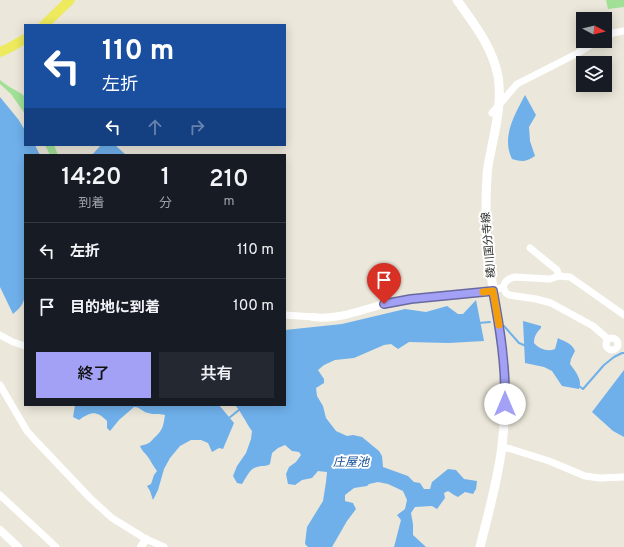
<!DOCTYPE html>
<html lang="ja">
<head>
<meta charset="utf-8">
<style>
	:root { --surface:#171b24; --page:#242831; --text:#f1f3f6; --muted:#9ea1a6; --line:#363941; --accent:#a2a1f6 }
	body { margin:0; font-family:Overpass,"Noto Sans JP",sans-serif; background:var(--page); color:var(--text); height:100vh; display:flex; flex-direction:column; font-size:15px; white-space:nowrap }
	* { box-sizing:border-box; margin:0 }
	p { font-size:13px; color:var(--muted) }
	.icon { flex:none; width:22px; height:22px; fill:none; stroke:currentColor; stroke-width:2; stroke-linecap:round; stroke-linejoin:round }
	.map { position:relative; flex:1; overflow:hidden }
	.side { position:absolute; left:24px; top:154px; width:262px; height:252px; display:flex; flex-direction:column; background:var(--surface); border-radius:0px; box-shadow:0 2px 10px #0003 }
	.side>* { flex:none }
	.top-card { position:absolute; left:24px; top:24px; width:262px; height:122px; border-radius:0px; box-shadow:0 2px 10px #0003; background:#1a4fa0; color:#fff; overflow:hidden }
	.needle { width:26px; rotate:97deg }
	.buttons { position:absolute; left:576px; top:12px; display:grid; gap:8px }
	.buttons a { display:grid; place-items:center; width:36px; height:36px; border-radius:0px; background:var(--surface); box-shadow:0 2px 10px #0003; font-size:20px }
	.pin { position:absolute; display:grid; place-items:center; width:34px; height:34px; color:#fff; margin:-41px -17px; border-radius:50% 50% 50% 0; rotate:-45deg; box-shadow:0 0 4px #0007 }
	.pin .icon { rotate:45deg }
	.me { position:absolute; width:44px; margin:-22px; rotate:0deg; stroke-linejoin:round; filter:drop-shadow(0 0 3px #0008) }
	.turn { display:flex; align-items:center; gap:14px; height:84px; padding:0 12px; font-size:18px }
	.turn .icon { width:52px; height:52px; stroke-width:2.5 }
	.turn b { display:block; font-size:28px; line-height:34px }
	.lanes { display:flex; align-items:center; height:38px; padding:0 12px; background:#0003; justify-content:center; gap:20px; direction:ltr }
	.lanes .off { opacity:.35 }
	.eta { display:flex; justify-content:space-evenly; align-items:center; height:68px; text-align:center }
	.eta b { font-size:24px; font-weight:600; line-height:28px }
	.primary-button { display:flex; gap:8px; margin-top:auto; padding:8px 12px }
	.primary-button a { flex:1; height:46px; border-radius:0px; background:var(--accent); color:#111; font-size:16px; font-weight:600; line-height:46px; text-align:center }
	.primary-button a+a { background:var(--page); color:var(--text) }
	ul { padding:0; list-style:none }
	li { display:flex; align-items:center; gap:12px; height:56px; padding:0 12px; border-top:1px solid var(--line) }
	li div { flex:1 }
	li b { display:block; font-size:15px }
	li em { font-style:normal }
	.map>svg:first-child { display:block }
	.green { fill:#a1e197 }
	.water { fill:#6fb0eb }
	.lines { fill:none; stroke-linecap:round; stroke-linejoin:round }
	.stream { stroke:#6fb0eb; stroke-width:2 }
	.minor { stroke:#fff; stroke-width:7 }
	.tertiary { stroke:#fff; stroke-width:8 }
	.secondary { stroke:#fff; stroke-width:9 }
	.primary { stroke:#edea5d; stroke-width:10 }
	.route-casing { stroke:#6969a0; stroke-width:10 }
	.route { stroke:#a2a1f6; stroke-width:7 }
	.slow { stroke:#f59e0b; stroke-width:7 }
	.labels { text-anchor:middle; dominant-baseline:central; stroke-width:4; stroke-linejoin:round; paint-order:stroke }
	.street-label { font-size:11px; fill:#292929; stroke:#fff }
	.water-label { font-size:12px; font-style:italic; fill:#104b95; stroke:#fff }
</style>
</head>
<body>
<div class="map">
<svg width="624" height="547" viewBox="0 0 624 547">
	<rect width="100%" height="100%" fill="#ebe7da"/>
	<!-- green -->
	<g class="green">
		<polygon points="606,0 624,0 624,7 608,9"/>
		<polygon points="0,80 8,86 22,94 25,97 25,114 11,94 0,84"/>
		<polygon points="45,145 54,145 58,155 50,155"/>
	</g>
	<!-- water -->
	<g class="water">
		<path d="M525,95L536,115L529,127L530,141L535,156C526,162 522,162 512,159C501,137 515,114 525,95Z"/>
		<path d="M0,97L18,119L25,130V145H35L40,155H25V294C24,304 20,308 13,314L0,287Z"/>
		<polygon points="101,145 115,145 126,155 92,155"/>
		<path d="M476,300L484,341L449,343L409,342L398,349L391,344L384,345L354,358L335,360L324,365L318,370L324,379V383L316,388L317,396L323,406L326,418L336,431L347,436L353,435L362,437L379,451L382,456L383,467L408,476L414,482L420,483L424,489H430L432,482L448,469L456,470L464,479L477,481L476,489L473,494L465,492L458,497L454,495L448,491L444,493L445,498L437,509L432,506L415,507L411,513L413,524V535L426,547H394L401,520L397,515L405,509L407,500L403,491L388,484L378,482L369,484L367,486L354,488L345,495V501L353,503L356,509L347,521L332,547H308L305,544L307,527L323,501L326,482L327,472L318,471L312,478L302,480L295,485L288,484L286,474L289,467L296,462L301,455L299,452L292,451L285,445L278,448L272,453L270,464C265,467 263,465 257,467C250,468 246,478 242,484L237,483L233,476L237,466L246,453L251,439L252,431C246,423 242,413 235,405H285V330L342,324L405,309L426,312L447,306L458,314H463Z"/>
		<path d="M523,321L541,326V328C537,332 534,336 534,343C539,349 548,352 555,349L558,338C565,342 572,343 575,351L571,359L570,364C575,371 583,380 579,389L562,386L552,371L544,367L525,363Z"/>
		<polygon points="624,370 624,437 613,431 592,412"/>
		<path d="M75,405H219L234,423L223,449L219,448L212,452L208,443L201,440H191L180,446L170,458L164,469L158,490L153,500L150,491L147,486L151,484L154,475L157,471C153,466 151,461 148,457C145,453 142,451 140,446C147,444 149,444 154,438C163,430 163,427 165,415C159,413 154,415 148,413C143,412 140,407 134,407L119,420L110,431L107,428V421C96,410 91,412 79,420L73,417Z"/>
	</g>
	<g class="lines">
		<!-- stream -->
		<g class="stream">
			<polyline points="479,323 490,322"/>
			<polyline points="504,326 519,343 526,346"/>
			<polyline points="579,386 583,389 604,365 614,357 622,353 624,353"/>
			<polyline points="229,418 245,405"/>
		</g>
		<!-- minor -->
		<g class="minor">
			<polyline points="605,37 613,33 624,31"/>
			<polyline points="492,113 517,84 578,53 597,41"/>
			<polyline points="530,248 557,270 559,276"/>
			<polyline points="503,287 506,293 509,295 536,299 551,303 593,326 608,339"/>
			<path d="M493,291L503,287C505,281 508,279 514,277L550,279L559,276L570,277L624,315"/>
			<polyline points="285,315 313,317"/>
			<polyline points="0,335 13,342 25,346"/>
			<circle cx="612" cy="344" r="6"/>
			<polyline points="0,385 27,431 35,440 90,498 112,518 146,539 164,547"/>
			<polyline points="502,447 511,449 549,461 585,476 600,478 624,477"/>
			<polyline points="0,495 56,547"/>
		</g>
		<!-- tertiary -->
		<g class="tertiary">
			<path d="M313,317C341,321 370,306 397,301L493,291"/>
			<polyline points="0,530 18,547"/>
			<polyline points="141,547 146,539"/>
		</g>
		<!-- secondary -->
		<path class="secondary" d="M457,0C474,24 492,46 498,76C503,106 493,137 488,166C486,182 486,199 486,215C485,264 500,312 504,362C506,390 505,419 502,446C498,480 488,514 480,547"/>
		<!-- primary -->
		<g class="primary">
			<polyline points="44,25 70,0"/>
			<polyline points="0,52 7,49 25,39"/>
		</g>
	</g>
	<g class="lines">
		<!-- route casing -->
		<g class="route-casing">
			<path id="route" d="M384,304L411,299L493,291C500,329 506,366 505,404"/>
		</g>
		<!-- route -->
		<use href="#route" class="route"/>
		<!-- slow -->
		<polyline class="slow" points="483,292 493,291 499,325"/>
	</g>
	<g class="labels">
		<!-- street labels -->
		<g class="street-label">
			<text transform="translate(489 245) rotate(-95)">綾川国分寺線</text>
		</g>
		<!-- water labels -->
		<g class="water-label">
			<text x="351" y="463">庄屋池</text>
		</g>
	</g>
</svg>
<div class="buttons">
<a><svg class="needle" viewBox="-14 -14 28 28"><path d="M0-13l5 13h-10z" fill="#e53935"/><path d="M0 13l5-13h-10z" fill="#9ea1a6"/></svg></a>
<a><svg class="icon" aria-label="layers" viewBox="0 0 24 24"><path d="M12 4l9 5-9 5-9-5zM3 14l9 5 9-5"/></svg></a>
</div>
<div class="pin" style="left:384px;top:304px;background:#d93025"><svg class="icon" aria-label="arrive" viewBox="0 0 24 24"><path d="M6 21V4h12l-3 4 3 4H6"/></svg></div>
<svg class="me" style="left:505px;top:404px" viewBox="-20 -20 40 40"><circle r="19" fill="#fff"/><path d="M0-13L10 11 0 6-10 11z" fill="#a2a1f6"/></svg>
<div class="top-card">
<div class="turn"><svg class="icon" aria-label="left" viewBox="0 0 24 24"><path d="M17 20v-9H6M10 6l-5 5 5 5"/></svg><div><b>110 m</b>左折</div></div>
<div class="lanes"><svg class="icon" aria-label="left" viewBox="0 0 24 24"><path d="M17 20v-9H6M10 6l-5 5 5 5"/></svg><svg class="icon off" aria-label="ahead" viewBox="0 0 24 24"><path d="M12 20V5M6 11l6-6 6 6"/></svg><svg class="icon off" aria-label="right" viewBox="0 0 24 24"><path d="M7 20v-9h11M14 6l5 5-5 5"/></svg></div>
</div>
<section class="side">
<div class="eta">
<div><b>14:20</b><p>到着</p></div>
<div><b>1</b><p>分</p></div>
<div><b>210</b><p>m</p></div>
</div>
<ul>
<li><svg class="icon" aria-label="left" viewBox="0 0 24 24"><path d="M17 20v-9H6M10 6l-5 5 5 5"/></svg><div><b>左折</b></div><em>110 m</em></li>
<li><svg class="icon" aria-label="arrive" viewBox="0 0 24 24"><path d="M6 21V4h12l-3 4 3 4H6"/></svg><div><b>目的地に到着</b></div><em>100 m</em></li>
</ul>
<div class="primary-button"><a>終了</a><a>共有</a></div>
</section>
</div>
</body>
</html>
